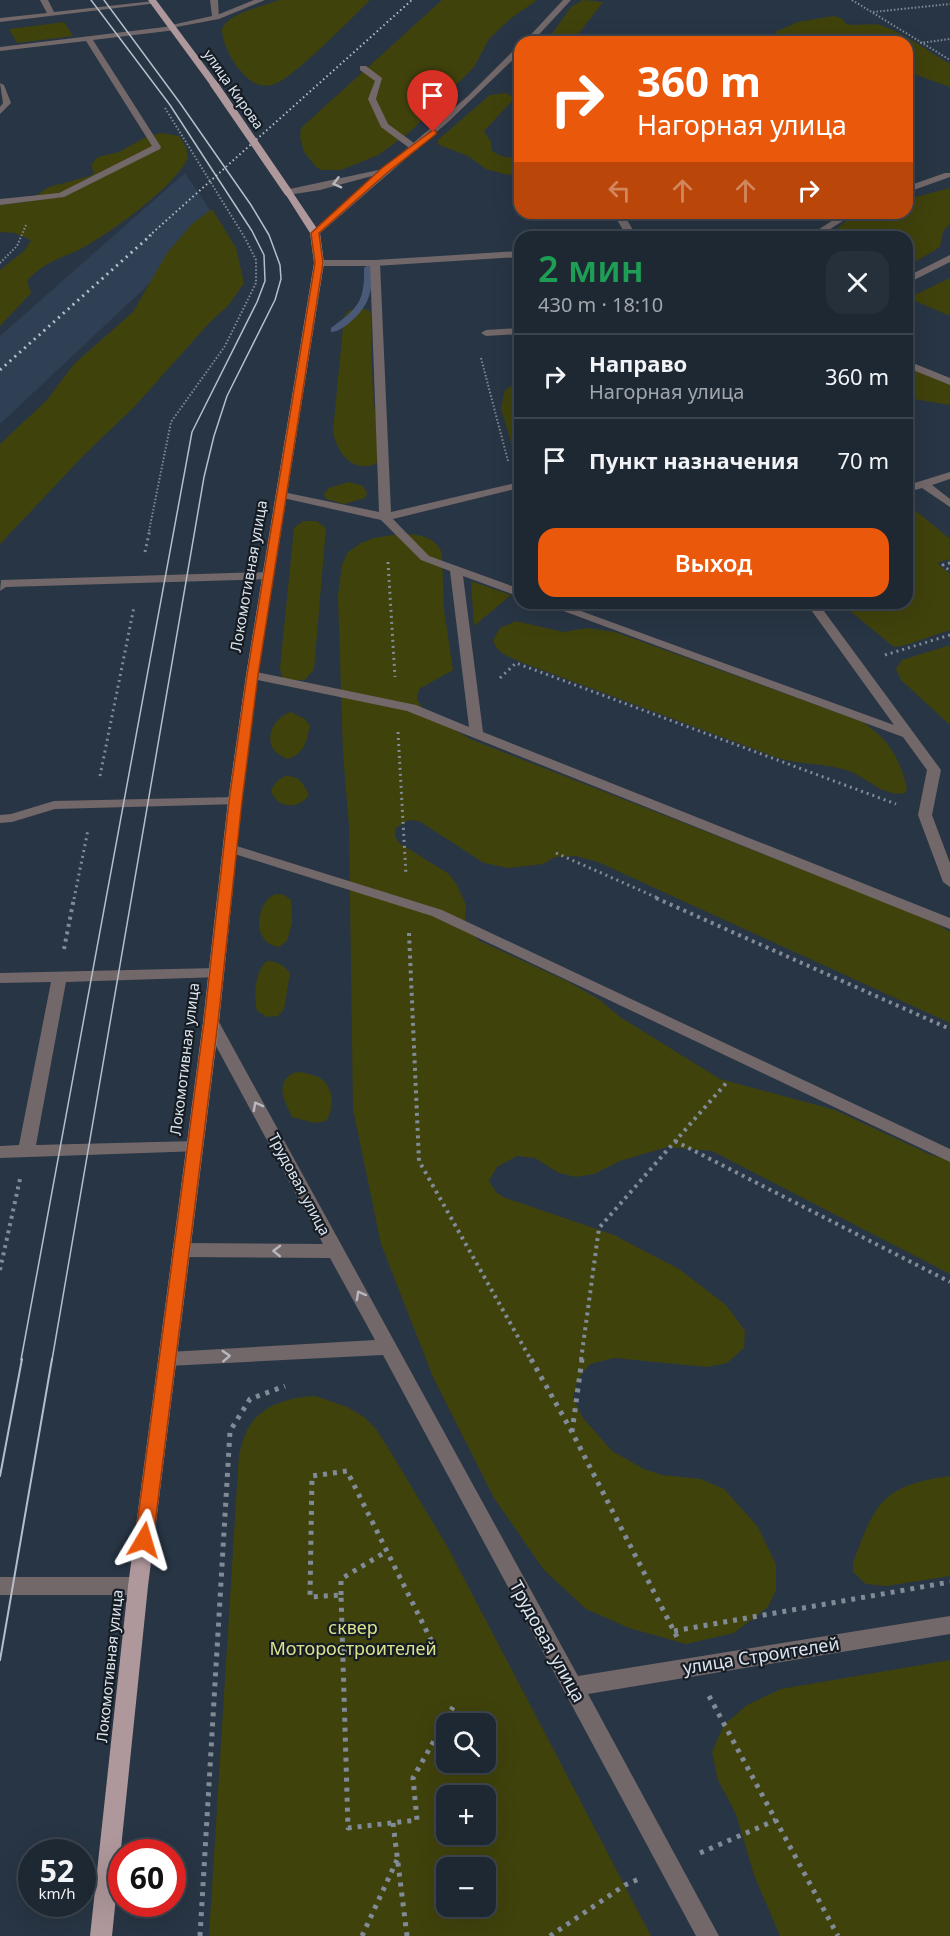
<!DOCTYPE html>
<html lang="ru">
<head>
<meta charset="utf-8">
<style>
	:root { --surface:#1e2833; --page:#26303b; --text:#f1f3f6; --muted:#a1a6ac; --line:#3c444e; --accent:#ea580c }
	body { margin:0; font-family:"Noto Sans",sans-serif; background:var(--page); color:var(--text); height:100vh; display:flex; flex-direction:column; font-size:22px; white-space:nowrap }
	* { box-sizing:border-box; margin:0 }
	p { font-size:20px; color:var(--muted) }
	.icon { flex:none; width:33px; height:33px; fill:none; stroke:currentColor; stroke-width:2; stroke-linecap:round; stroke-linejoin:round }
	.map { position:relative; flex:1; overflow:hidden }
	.sheet { position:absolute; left:514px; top:231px; width:399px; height:378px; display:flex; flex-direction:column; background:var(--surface); border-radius:18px; box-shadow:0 6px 24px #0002,0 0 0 2px var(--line) }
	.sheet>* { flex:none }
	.guide { position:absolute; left:514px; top:36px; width:399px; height:183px; border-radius:18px; box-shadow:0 6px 24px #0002,0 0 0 2px var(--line); background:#ea580c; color:#fff; overflow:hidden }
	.controls { position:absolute; left:436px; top:1713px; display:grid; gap:12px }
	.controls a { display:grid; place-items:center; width:60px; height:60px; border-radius:12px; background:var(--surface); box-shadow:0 6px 24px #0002,0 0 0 2px var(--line); font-size:30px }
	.speed { position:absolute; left:18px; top:1839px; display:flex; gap:12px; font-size:30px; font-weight:700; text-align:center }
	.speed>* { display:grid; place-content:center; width:78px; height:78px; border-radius:50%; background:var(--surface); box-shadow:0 6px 24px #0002,0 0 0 2px var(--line); line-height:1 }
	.speed small { font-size:15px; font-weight:400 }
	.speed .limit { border:9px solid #d22; background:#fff; color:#111 }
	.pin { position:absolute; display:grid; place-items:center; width:51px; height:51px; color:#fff; margin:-62px -26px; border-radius:50% 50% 50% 0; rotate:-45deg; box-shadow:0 0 6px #0007 }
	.pin .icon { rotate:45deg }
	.me { position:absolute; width:66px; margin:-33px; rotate:7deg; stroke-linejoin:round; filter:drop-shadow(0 0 4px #0008) }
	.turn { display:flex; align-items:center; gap:21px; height:126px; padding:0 24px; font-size:27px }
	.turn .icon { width:78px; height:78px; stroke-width:2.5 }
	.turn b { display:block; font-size:42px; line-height:51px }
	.lanes { display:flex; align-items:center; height:57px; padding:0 24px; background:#0003; justify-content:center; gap:30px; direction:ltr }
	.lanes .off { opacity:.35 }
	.round { display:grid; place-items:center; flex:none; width:63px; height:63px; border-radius:18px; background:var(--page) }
	.headline { display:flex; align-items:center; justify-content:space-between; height:102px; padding:0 24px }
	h1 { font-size:36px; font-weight:600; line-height:45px; color:#1e9e55 }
	.action { display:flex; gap:12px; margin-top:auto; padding:12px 24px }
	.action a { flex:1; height:69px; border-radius:18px; background:var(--accent); color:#fff; font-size:24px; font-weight:600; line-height:69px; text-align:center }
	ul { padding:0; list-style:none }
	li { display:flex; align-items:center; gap:18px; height:84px; padding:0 24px; border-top:2px solid var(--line) }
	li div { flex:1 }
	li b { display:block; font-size:22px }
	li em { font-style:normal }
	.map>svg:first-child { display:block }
	.built { fill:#2f4054 }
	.green { fill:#40420c; fill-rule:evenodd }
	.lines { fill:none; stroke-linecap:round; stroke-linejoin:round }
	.stream { fill:#4a5977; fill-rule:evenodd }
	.path-far3 { stroke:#818b98; stroke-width:2; stroke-dasharray:1.5 2; stroke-linecap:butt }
	.path-far2 { stroke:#818b98; stroke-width:3; stroke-dasharray:2 4; stroke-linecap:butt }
	.path-far1 { stroke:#818b98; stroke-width:4; stroke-dasharray:3 4.5; stroke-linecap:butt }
	.path { stroke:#818b98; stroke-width:5; stroke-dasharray:4 6; stroke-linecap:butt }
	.service { fill:#726769; fill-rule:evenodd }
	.minor { fill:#726769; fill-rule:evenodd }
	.tertiary { fill:#726769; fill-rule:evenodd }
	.primary { fill:#af989c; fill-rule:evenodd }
	.tram-far1 { stroke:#b5bec9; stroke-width:1.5 }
	.tram { stroke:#b5bec9; stroke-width:2 }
	.rail-far1 { stroke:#b5bec9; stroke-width:2; stroke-dasharray:1.5 3; stroke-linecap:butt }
	.rail { stroke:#b5bec9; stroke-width:3; stroke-dasharray:2 4.5; stroke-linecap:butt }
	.path-bridge { stroke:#818b98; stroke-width:2; stroke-dasharray:1.5 2; stroke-linecap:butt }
	.primary-bridge { stroke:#af989c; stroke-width:8 }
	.oneway { stroke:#b7b8bf }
	.route { fill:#ea580c; stroke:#983908; stroke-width:1.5 }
	.labels { text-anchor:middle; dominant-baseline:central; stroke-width:4.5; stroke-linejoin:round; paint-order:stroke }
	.far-street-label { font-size:14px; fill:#dce4ee; stroke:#161c23 }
	.street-label { font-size:15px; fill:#dce4ee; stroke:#161c23 }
	.near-park-label { font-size:18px; fill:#dce38f; stroke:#161c23 }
	.near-street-label { font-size:18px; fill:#dce4ee; stroke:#161c23 }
</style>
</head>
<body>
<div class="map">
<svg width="950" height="1936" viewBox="0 0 950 1936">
	<rect width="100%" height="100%" fill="#283544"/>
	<!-- built -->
	<polygon class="built" points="185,173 217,220 0,424 0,336"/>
	<!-- green -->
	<g class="green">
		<path d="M279,0H370C353,17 291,81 272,85C258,88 249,81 241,71C232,62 222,42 222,29C229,12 263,7 279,0Z"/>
		<polygon points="442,0 537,0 510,19 489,39 474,67 410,132 378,155 341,170 321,170 316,167 304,152 300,137 301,128"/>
		<polygon points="583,0 603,2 572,42 546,42 571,7"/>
		<path d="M834,16L843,19L846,24C858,27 870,22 883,26C906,34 929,52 950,64V87L908,72V42H775L777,40L775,32L798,22Z"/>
		<polygon points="64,22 73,36 17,43 9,29"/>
		<polygon points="506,93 513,97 511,102 484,131 491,142 492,151 501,156 520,159 520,176 504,174 486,169 468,156 437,144 439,139 490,95"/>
		<path d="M162,133L179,136L186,147L188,158C174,187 114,230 86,246C66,257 42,262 27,281L31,293L0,326V270L24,251L31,240L15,233L0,232V205L26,202L49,187L90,176L94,173L91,165L98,157L119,152L148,136Z"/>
		<path d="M950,188V223L943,232L940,247L908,266V237H832C847,208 880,213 908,213V199Z"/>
		<polygon points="212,209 236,248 244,283 228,306 210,322 135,406 83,456 0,544 0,444 47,400 74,364 133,312 167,253 192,224"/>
		<polygon points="950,278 950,316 908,298"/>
		<path d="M359,308L369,310L371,314C372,346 371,379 375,412C376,426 383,444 379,458C377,463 375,465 369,466C348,469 336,449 333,431L344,317L348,311Z"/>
		<polygon points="908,367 950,385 950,405 908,398"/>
		<polygon points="513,385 520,385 520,473 501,408 505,390"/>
		<polygon points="349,482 363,486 367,493 365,498 344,504 326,499 324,494 329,488"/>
		<polygon points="916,511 950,539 950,559 937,563 950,574 950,630 906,645 894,647 840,603 908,603 908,513"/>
		<polygon points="303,521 316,521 326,528 314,669 305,680 287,680 282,677 280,668 294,528"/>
		<path d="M399,534C417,534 434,535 442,553L444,610L453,670L419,689L417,699L425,712L470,739L931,920L950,932V1023L598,862L576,856L555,857L543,864L508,868L484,863L419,821L409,820L396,828L395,836L399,843L449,874L457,885L466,905L465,916L468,931L480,941L569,982L600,1000L620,1017L720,1079L835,1110L931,1155L950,1160V1274L712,1151L667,1147L620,1161L594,1174L576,1177L559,1173L535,1158L517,1156L497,1167L489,1181L496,1192L503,1197L614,1235L679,1269L726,1305L745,1331L744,1348L727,1363L707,1367L614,1358L590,1364L578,1379L573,1398L583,1418L612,1451L644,1469L662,1475L701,1479L724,1489L758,1527L776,1565V1590L768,1607L734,1633L686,1644L629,1628L586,1609L544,1570L494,1498L433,1377L381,1244L353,1109L349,826L343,753L338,595L342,565L348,552L361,543L374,538Z"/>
		<polygon points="471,581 511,595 474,626"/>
		<path d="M516,621L563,632L587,628L615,632L863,722C889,740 900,758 907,789L905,793C883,797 869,779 849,771C826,763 802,765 778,758L518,661C507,656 496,652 493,640L500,628Z"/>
		<polygon points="950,645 950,725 901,680 896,669 902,660"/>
		<path d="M291,712L305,719L310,726C306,742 305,754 287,759C282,756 275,753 272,747C266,732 277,716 291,712Z"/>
		<path d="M285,776C299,775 304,784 309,795C298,810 276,809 271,790L277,781Z"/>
		<path d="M276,894L284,895L291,900L292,923L287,941L279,947C248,942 258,899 276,894Z"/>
		<path d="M267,961C277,961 284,965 290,973L284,1009L278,1016L267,1017L257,1011C254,997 254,971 267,961Z"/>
		<path d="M301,1072C307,1074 315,1075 320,1078C334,1087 335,1108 326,1121L315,1123L292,1117C285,1101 274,1084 293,1073Z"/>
		<path d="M315,1396L347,1407L364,1417L376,1429L390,1451L447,1546L651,1936H209L239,1454C242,1445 244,1435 249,1427C261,1405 291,1397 315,1396ZM447,1724H486V1762H447ZM447,1796H486V1834H447ZM447,1868H486V1906H447Z"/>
		<path d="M950,1476V1576L886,1586L866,1584L853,1572V1563C875,1502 883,1485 950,1476Z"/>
		<polygon points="950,1660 950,1936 780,1936 754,1875 736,1814 718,1780 712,1752 724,1725 747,1705 781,1689"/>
	</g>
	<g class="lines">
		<!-- stream -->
		<path class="stream" d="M368,265L372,268C373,293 368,308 348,324C342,328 338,332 331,332V328C357,309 365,302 364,268Z"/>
		<!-- path-far3 -->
		<g class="path-far3">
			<polyline points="852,0 950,60"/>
			<polyline points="873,12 950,4"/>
			<polyline points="920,43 950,39"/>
			<polyline points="0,263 17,246 26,225"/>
			<polyline points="481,358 508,461"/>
			<polyline points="149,531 171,422 225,346 256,283 256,260 245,238"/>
		</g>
		<!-- path-far2 -->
		<g class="path-far2">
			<polyline points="145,552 150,529"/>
			<polyline points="388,562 395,677"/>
			<polyline points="950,563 943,565 950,571"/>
			<polyline points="885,655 950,635"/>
			<polyline points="500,678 516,663 896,804"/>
			<polyline points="398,732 406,875"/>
			<polyline points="100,776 134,607"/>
			<polyline points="556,853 660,899"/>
			<polyline points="74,899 88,830"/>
		</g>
		<!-- path-far1 -->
		<g class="path-far1">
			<polyline points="656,898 950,1029"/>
			<polyline points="409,933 419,1161 531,1360"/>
			<polyline points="64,949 74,898"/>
			<polyline points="675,1141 950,1282"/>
			<polyline points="0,1270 20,1179"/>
			<polyline points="581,1360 599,1228 728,1081"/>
		</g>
		<!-- path -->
		<g class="path">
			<polyline points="531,1359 572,1432 677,1637"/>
			<polyline points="572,1432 582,1359"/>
			<polyline points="341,1595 341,1579 387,1551"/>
			<polyline points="674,1631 950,1582"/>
			<polyline points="343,1653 435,1648 347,1471 312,1476 310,1597 341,1595 348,1828 417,1820 413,1778 453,1707"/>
			<polyline points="709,1696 838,1936"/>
			<polyline points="393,1823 407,1936"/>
			<polyline points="700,1853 776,1820"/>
			<polyline points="200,1936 230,1431 250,1399 285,1386"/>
			<polyline points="362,1936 397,1860"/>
			<polyline points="550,1936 625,1885 641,1878"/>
		</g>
		<!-- service -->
		<g class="service">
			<polygon points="40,0 48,0 54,12 154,1 158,3 0,22 0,18 47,13"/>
			<polygon points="173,26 177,28 176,30 93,40 161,147 160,149 64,197 0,205 0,199 59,193 152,146 86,41 0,51 0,47"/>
			<polygon points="360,66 366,66 382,78 376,99 388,124 418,146 418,150 412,150 381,127 368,99 375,81 360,70"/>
			<polygon points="0,83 4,85 11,103 0,114 0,107 3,103"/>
			<polygon points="613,213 623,213 637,237 627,237"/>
			<polygon points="950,255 950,262 908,283 908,276"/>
			<polygon points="375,260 380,263 391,512 515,483 520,486 519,488 393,519 429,556 520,589 520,597 463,576 483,732 950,918 950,929 407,711 248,678 246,675 248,672 252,671 416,705 469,727 450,571 421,560 381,520 283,498 277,495 283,492 379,512 370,263"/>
			<polygon points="520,328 520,334 486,336 481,333 486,330"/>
			<polygon points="908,361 950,378 950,385 908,368"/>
			<polygon points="950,472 950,479 932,485 950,499 950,507 922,488 908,492 908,485"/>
			<polygon points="268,572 274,576 272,579 6,587 0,591 1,580"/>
			<polygon points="542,603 559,603 894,725 806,603 818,603 941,770 932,815 950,863 950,887 943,882 918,815 927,770 903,737"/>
			<polygon points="235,797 242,801 240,804 55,809 12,822 0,823 0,815 11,814 54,801"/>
			<polygon points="230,844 442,910 950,1149 950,1162 432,916 225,851 223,848"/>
			<polygon points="216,968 224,973 221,977 66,982 36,1145 195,1141 201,1143 203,1147 201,1151 0,1158 0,1146 19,1145 51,982 0,983 0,973"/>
			<polygon points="0,1577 138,1577 145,1580 148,1586 145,1592 138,1595 0,1595"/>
		</g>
		<!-- minor -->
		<g class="minor">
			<polygon points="254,0 265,0 219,19 212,17"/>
			<polygon points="563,0 571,0 532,42 524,42"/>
			<polygon points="517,47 520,47 520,53 448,122 318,235 312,235 312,231 376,175 320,190 288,195 284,192 285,190 383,169 468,96"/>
			<polygon points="945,173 950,173 950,177 908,192 908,186"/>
			<polygon points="844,213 855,213 818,237 807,237"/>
			<polygon points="520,251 520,257 375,266 319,266 314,263 319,260 375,260"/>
			<polygon points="211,1017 216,1018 219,1022 578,1676 950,1616 950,1634 588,1694 719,1936 696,1936 383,1355 168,1366 162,1364 159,1359 162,1354 168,1352 375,1340 330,1258 181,1257 175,1255 172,1250 175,1245 181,1243 323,1244 203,1022 206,1018"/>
		</g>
		<!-- tertiary -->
		<polygon class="tertiary" points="210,0 218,0 219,19 171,28 167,26 212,16"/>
		<!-- primary -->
		<g class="primary">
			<polygon points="148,0 156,0 217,82 217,86 211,86"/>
			<polygon points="285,190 291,190 320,233 324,263 258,675 242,801 219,1022 148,1586 112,1936 90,1936 128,1586 203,1022 228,801 246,675 314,263 310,233 284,192"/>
		</g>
		<!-- tram-far1 -->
		<g class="tram-far1">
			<polyline points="21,1360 192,432 257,302 265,281 264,255 252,231 170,105 91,0"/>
			<polyline points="52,1360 204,477 214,436 227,396 275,300 281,279 280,265 269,235 251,205 180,103 104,0"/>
		</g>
		<!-- tram -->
		<g class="tram">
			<polyline points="0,1476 22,1359"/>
			<polyline points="0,1660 52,1359"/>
		</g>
		<!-- rail-far1 -->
		<polyline class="rail-far1" points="149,236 412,0"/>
		<!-- rail -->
		<polyline class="rail" points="0,370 151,235"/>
		<!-- path-bridge -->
		<polyline class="path-bridge" points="165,108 245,238"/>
		<!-- primary-bridge -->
		<polyline class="primary-bridge" points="214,84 288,192"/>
	</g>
	<!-- one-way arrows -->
	<defs><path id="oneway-chevron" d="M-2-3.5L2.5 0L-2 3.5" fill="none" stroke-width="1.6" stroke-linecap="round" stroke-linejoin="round" transform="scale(1.5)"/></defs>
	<g class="oneway">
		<use href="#oneway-chevron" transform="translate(337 183) rotate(165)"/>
		<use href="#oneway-chevron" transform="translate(257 1106) rotate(-118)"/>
		<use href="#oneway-chevron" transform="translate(277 1251) rotate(-179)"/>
		<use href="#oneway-chevron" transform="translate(360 1295) rotate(-119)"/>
		<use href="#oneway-chevron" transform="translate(226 1356) rotate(-3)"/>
	</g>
	<!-- route -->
	<polygon class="route" points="433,130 436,131 436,134 388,172 319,233 323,263 258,675 242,801 218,1022 153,1540 150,1546 144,1548 138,1546 135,1540 204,1022 229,801 247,675 315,263 311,233 382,168"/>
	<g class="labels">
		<!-- far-street labels -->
		<g class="far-street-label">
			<text transform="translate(234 89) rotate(55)">улица Кирова</text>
		</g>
		<!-- street labels -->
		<g class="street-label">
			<text transform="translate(248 576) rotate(-80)">Локомотивная улица</text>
			<text transform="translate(184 1059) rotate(-83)">Локомотивная улица</text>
			<text transform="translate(300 1184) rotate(62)">Трудовая улица</text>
			<text transform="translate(109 1666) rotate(-84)">Локомотивная улица</text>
		</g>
		<!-- near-park labels -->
		<g class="near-park-label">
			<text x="353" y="1627">сквер<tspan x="353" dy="21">Моторостроителей</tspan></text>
		</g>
		<!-- near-street labels -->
		<g class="near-street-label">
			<text transform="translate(548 1641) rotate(61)">Трудовая улица</text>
			<text transform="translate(761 1655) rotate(-9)">улица Строителей</text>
		</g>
	</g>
</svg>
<div class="controls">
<a><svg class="icon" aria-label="search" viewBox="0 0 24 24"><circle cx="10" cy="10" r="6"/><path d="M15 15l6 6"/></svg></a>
<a>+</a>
<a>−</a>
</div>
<div class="speed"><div>52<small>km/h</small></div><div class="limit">60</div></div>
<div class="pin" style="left:433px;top:132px;background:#d93025"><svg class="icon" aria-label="arrive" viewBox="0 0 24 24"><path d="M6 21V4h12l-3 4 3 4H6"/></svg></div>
<svg class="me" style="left:144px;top:1540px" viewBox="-20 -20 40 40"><path d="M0-17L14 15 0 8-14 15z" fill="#ea580c" stroke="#fff" stroke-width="4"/></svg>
<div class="guide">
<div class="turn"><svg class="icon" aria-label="right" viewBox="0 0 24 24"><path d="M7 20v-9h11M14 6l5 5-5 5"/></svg><div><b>360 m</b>Нагорная улица</div></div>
<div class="lanes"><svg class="icon off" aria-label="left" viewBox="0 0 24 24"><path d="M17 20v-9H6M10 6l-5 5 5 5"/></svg><svg class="icon off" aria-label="ahead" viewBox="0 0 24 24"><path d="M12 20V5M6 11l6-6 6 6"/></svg><svg class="icon off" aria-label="ahead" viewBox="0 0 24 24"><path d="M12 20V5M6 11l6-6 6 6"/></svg><svg class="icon" aria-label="right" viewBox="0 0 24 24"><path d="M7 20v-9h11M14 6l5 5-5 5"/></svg></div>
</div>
<section class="sheet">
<div class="headline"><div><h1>2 мин</h1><p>430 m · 18:10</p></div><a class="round"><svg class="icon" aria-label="close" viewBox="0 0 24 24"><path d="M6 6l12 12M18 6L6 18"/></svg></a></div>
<ul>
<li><svg class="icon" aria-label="right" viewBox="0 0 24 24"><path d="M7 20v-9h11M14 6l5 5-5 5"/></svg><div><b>Направо</b><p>Нагорная улица</p></div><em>360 m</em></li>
<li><svg class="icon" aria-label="arrive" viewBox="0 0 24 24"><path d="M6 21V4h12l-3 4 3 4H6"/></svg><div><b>Пункт назначения</b></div><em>70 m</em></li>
</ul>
<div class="action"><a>Выход</a></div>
</section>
</div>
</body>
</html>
